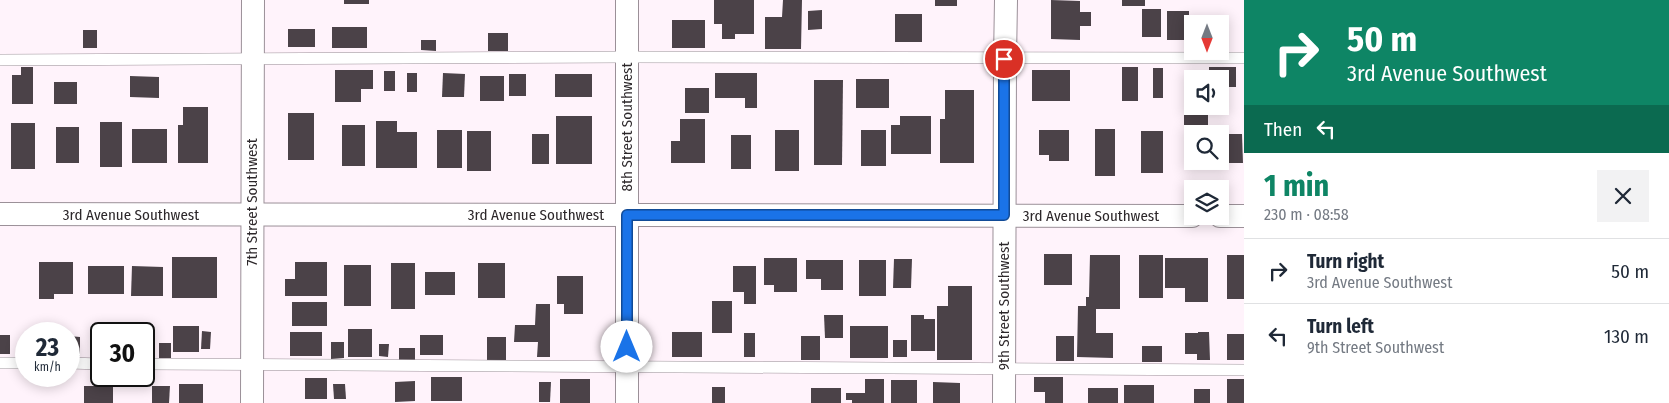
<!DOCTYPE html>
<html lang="en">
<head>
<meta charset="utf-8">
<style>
	:root { --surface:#fff; --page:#f2f2f3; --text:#1f2937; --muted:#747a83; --line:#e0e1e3; --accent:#0e8565 }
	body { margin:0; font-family:"Fira Sans Condensed",sans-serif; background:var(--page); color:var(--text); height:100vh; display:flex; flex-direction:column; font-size:19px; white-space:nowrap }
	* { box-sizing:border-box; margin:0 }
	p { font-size:16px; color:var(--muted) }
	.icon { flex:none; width:28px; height:28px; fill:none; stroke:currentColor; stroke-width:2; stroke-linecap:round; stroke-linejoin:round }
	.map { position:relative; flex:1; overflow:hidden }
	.details { display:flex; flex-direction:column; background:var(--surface); width:425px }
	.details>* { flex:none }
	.hud { background:#0e8565; color:#fff; overflow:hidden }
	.needle { width:32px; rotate:180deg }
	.buttons { position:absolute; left:1184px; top:15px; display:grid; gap:10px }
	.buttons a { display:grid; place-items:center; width:45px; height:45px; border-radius:0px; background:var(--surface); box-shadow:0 2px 12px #0003; font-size:25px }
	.speed { position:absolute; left:15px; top:322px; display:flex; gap:10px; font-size:25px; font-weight:700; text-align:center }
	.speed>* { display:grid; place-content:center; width:65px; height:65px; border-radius:50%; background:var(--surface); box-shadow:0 2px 12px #0003; line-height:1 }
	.speed small { font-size:12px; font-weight:400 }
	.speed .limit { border:2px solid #111; border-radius:8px; background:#fff; color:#111 }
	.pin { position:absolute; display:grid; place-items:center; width:42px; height:42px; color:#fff; margin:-21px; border:2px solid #fff; border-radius:50%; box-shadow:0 1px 5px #0007 }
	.me { position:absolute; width:55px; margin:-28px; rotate:0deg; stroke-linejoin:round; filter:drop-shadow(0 0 4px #0008) }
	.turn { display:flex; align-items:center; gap:18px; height:105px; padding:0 20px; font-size:22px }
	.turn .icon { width:65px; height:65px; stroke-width:2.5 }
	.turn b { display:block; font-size:35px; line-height:42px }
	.then { display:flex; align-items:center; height:48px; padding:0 20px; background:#0003; gap:10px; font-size:19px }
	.round { display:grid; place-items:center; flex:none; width:52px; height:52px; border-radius:0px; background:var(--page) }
	.summary { display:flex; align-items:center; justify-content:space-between; height:85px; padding:0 20px }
	h1 { font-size:30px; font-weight:700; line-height:38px; color:var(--accent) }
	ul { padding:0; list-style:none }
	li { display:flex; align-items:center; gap:15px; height:65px; padding:0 20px; border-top:1px solid var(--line) }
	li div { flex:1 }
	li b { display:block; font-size:19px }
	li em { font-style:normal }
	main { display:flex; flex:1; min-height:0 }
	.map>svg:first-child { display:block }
	.building { fill:#4b4248 }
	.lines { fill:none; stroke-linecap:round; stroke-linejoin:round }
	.lane-casing { stroke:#9b9098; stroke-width:12 }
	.street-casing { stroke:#9b9098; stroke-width:24 }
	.lane { stroke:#fff; stroke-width:11 }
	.street { stroke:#fff; stroke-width:22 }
	.route-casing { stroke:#114b97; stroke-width:12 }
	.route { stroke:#1a73e8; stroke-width:9 }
	.labels { text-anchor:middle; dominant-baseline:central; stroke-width:5; stroke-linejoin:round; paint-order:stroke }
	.street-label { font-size:15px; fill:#2c272a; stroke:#fff }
</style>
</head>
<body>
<main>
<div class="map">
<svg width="1244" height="403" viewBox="0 0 1244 403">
	<rect width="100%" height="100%" fill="#fff3fb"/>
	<!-- building -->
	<g class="building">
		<rect x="344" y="0" width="25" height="4"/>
		<polygon points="714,0 754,0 754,34 735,34 735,39 722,39 722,24 714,24"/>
		<polygon points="783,0 802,0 801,49 765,49 765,17 782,17"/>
		<rect x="935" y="0" width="22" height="6"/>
		<polygon points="1051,0 1080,1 1080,12 1091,12 1091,26 1080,26 1080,40 1051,39"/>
		<rect x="1122" y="0" width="23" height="6"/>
		<rect x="1142" y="9" width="19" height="28"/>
		<polygon points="822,10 822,29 808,30 808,11"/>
		<rect x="1167" y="11" width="22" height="29"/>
		<rect x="895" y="14" width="27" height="28"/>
		<rect x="672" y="20" width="33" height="28"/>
		<rect x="332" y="27" width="35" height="21"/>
		<rect x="288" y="29" width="27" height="18"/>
		<rect x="83" y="30" width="14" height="18"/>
		<rect x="488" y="33" width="20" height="18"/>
		<polygon points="421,40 436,40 436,51 421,50"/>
		<polygon points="21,67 33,67 33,104 12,104 12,75 21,75"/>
		<rect x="1122" y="67" width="16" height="34"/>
		<polygon points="1209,67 1236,67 1236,87 1220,87 1220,79 1209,79"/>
		<rect x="1153" y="68" width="10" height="30"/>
		<polygon points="335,70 373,70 373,89 361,89 361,102 335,102"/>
		<rect x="1032" y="70" width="38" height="31"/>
		<rect x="384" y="71" width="11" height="20"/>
		<rect x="407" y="73" width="10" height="19"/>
		<polygon points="443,73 465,74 464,97 442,97"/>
		<polygon points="715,73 757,73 757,108 745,108 745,98 715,98"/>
		<rect x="509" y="74" width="17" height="22"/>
		<rect x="555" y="74" width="37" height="23"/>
		<polygon points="130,76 159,77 159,98 130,97"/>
		<rect x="480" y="76" width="24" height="25"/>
		<rect x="856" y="79" width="33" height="29"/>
		<polygon points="814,80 843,80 842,165 814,165"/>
		<rect x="54" y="82" width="23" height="22"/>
		<polygon points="1184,85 1192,85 1192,106 1208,106 1208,134 1192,134 1192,136 1184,136"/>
		<rect x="685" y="88" width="24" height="25"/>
		<polygon points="945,90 974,90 974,163 940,163 940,119 945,119"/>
		<polygon points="183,107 208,107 208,163 178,163 178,125 183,125"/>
		<rect x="288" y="113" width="26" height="47"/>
		<rect x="556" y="116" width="36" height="48"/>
		<polygon points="900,116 931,116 931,154 891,154 891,125 900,125"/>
		<polygon points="680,119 705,119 705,163 671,163 671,141 680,141"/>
		<polygon points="376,121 397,121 397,132 417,132 417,168 376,168"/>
		<rect x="100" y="122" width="22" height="45"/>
		<rect x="11" y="123" width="24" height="46"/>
		<rect x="342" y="125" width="23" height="41"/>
		<rect x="56" y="127" width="23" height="36"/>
		<rect x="132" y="129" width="35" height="34"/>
		<rect x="1095" y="129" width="20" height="47"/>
		<rect x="437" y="130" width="25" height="38"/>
		<rect x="775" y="130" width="24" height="41"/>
		<rect x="861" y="130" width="25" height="36"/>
		<polygon points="1039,130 1069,130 1069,161 1049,161 1049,155 1039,155"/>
		<rect x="467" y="131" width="24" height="40"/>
		<rect x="1141" y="131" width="22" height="42"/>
		<rect x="532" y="134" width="17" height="30"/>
		<polygon points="1220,134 1242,134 1243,163 1220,163"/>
		<rect x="731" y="135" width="20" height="34"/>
		<rect x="1044" y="254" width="28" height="31"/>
		<polygon points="1090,255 1120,255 1120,309 1096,309 1096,333 1113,333 1113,358 1077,357 1078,306 1086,306 1086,297 1089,297"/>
		<rect x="1139" y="255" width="24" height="43"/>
		<rect x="1227" y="255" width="17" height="44"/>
		<rect x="172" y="257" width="45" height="41"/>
		<polygon points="764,258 797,258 797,292 774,292 774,285 764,285"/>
		<polygon points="1165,258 1208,258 1208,302 1185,302 1185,288 1165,288"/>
		<polygon points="894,259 912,259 911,288 893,288"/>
		<polygon points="806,260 843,260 843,290 821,290 821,279 806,279"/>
		<rect x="859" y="260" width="27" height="36"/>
		<polygon points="39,262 73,262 73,294 54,294 54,299 39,299"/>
		<polygon points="295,262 327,262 327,296 285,296 285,279 295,279"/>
		<rect x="391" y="263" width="24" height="46"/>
		<rect x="478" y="263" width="27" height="35"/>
		<rect x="344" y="265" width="27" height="41"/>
		<rect x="88" y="266" width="36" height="28"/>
		<polygon points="132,266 163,267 163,296 131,296"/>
		<polygon points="733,266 756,266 756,304 744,304 744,292 733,292"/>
		<rect x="425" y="272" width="30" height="23"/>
		<polygon points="557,276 583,276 583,314 564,314 564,304 557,304"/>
		<polygon points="948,286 972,286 972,360 937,360 937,306 948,306"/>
		<rect x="712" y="301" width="20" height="32"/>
		<rect x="292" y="302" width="35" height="24"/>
		<polygon points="536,304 550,304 550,357 537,357 538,342 514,342 515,325 535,325"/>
		<polygon points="824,315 843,315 843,338 825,338"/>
		<polygon points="911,315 924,315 924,319 935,319 935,351 911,351"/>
		<rect x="173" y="326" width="26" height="26"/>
		<rect x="850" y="326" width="38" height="32"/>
		<rect x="348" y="329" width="24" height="28"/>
		<polygon points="202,331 211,332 210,349 201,349"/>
		<rect x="290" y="332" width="32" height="24"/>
		<rect x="672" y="332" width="30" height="25"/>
		<polygon points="1198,332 1209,332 1210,360 1197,360 1197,354 1185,354 1185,333 1198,333"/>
		<rect x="744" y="333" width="11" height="24"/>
		<rect x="1227" y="334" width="17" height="26"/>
		<rect x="0" y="335" width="10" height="19"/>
		<rect x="420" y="335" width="23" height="20"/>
		<polygon points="69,336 80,337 80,356 69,356"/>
		<rect x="801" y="336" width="19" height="24"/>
		<rect x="1056" y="336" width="18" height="25"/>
		<rect x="487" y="337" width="19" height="23"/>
		<rect x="893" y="340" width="14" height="17"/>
		<polygon points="331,342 344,342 344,358 331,359"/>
		<rect x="159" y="343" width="12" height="15"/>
		<polygon points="379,344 389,344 388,357 379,356"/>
		<rect x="1142" y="346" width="20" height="16"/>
		<rect x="399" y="348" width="16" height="14"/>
		<rect x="431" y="377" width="31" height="24"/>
		<polygon points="1034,377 1063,377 1063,403 1045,403 1045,392 1034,392"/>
		<rect x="305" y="378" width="22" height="21"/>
		<rect x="560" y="379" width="30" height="24"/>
		<polygon points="865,379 884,379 884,403 852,403 852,400 846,400 846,393 865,393"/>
		<rect x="1227" y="379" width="17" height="24"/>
		<rect x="891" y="380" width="26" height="23"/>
		<polygon points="415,381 415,401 395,402 395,382"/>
		<polygon points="539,382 551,382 550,402 539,402"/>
		<polygon points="933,382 960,383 960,403 933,403"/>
		<rect x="179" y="384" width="24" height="19"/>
		<polygon points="333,384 345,384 346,399 334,399"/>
		<rect x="1124" y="385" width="30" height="18"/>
		<rect x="84" y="386" width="29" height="17"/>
		<polygon points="152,386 170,386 169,403 152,403"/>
		<rect x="712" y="387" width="13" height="16"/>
		<rect x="811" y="388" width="30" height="15"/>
		<rect x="1088" y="388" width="30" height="15"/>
		<rect x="1194" y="389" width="16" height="14"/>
	</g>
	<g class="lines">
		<!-- lane casing -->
		<g class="lane-casing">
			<g id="lane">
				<polyline points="0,60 627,57 1244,58"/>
				<polyline points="0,363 26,363"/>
				<polyline points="69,363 101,364"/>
				<polyline points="144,364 1244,370"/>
			</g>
		</g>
		<!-- street casing -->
		<g class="street-casing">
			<g id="street">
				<polyline points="627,0 627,403"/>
				<polyline points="0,214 1192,216"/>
				<polyline points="1220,216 1244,216"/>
				<polyline points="252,403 253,0"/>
				<polyline points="1004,403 1005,59 1006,0"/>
			</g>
		</g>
		<!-- lane -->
		<use href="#lane" class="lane"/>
		<!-- street -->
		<use href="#street" class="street"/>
	</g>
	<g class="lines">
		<!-- route casing -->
		<g class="route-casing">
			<polyline id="route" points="627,347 627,215 1004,215 1004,59"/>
		</g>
		<!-- route -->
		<use href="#route" class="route"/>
	</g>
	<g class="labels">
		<!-- street labels -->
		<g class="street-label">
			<text transform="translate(627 127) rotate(-90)">8th Street Southwest</text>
			<text transform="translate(252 202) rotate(-90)">7th Street Southwest</text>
			<text x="131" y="215">3rd Avenue Southwest</text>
			<text x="536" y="215">3rd Avenue Southwest</text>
			<text x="1091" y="216">3rd Avenue Southwest</text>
			<text transform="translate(1004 306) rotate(-90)">9th Street Southwest</text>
		</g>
	</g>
</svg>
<div class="buttons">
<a><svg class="needle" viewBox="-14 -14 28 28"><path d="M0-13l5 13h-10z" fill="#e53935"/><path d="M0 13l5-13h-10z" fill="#747a83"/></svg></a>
<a><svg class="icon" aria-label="sound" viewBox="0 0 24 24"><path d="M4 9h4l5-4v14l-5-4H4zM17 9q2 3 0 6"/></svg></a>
<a><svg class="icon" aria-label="search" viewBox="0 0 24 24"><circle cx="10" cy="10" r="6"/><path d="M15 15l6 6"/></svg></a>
<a><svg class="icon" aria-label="layers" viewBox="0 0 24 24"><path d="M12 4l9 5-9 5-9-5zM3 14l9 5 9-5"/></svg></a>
</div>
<div class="speed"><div>23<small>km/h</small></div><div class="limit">30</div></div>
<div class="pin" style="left:1004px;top:59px;background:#d93025"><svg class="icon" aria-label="arrive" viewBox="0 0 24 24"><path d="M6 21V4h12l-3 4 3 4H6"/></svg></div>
<svg class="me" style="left:627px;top:347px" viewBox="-20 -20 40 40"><circle r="19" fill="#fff"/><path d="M0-13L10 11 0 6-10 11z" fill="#1a73e8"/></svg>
</div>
<section class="details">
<div class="hud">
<div class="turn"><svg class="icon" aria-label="right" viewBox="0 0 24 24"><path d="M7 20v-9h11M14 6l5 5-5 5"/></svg><div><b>50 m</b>3rd Avenue Southwest</div></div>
<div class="then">Then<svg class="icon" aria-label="left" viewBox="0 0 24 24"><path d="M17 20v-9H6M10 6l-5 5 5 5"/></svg></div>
</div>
<div class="summary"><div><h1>1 min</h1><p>230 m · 08:58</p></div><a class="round"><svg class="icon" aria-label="close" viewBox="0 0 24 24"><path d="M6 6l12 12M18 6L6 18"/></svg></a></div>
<ul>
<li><svg class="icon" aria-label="right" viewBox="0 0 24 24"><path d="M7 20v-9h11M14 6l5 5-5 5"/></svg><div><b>Turn right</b><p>3rd Avenue Southwest</p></div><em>50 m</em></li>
<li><svg class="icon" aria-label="left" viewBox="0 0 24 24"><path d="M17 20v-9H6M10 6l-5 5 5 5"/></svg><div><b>Turn left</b><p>9th Street Southwest</p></div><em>130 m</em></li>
</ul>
</section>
</main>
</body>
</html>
